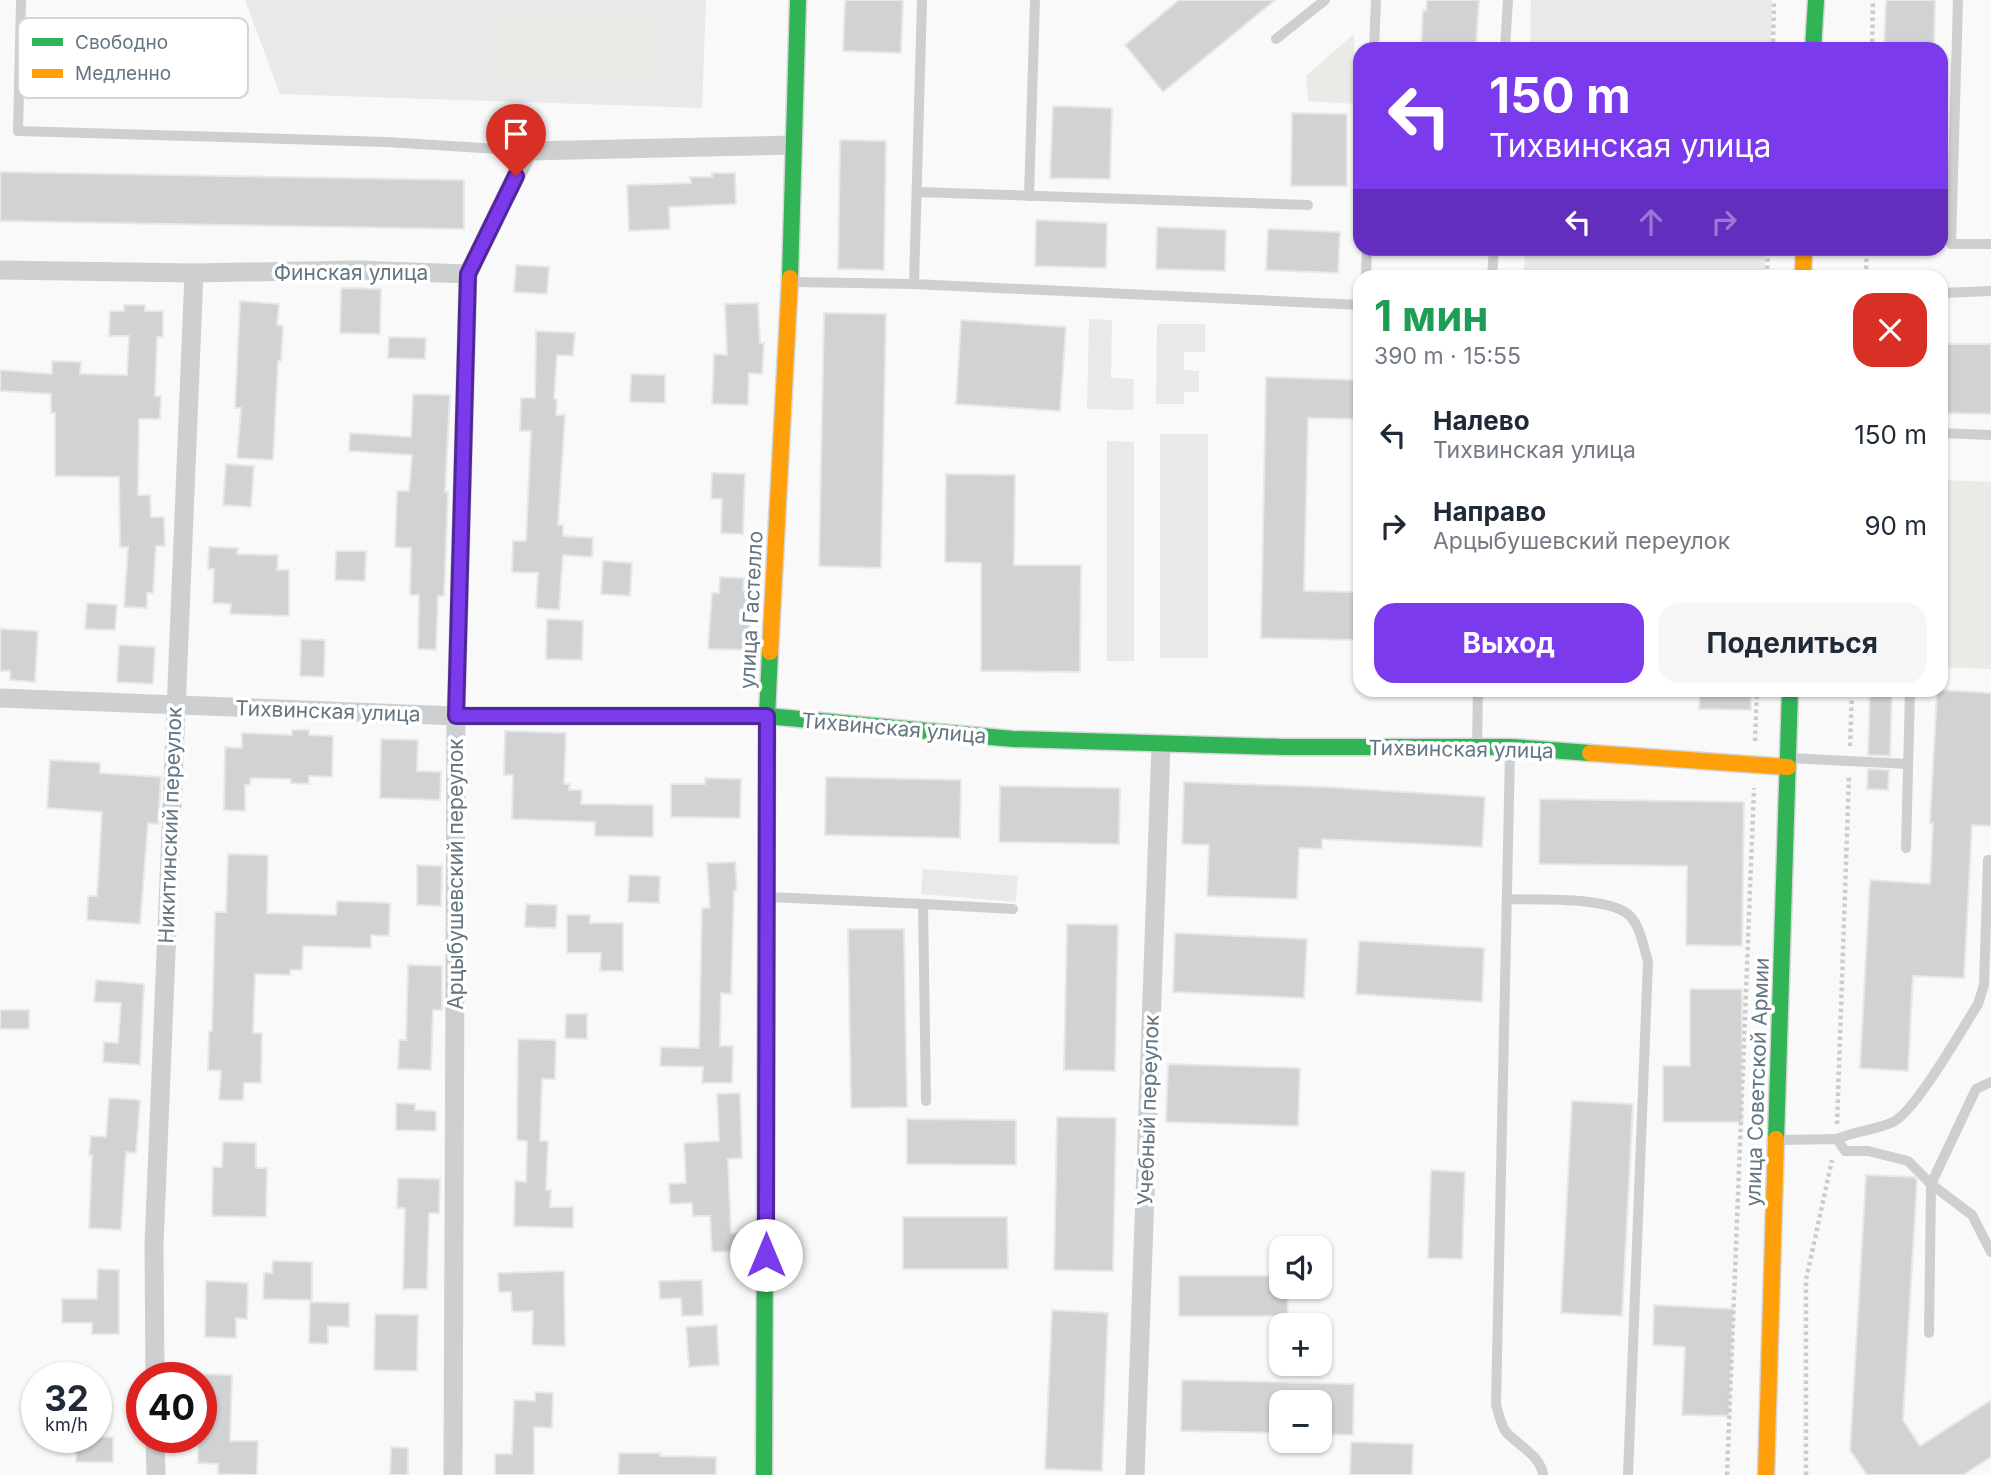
<!DOCTYPE html>
<html lang="ru">
<head>
<meta charset="utf-8">
<style>
	:root { --surface:#fff; --page:#f6f6f7; --text:#1f2937; --muted:#747a83; --accent:#7c3aed }
	body { margin:0; font-family:Inter,sans-serif; background:var(--page); color:var(--text); height:100vh; display:flex; flex-direction:column; font-size:26px; white-space:nowrap }
	* { box-sizing:border-box; margin:0 }
	p { font-size:23px; color:var(--muted) }
	.icon { flex:none; width:38px; height:38px; fill:none; stroke:currentColor; stroke-width:2; stroke-linecap:round; stroke-linejoin:round }
	.map { position:relative; flex:1; overflow:hidden }
	.sheet { position:absolute; left:1353px; top:270px; width:595px; height:427px; display:flex; flex-direction:column; background:var(--surface); border-radius:21px; box-shadow:0 2px 5px #0004 }
	.sheet>* { flex:none }
	.top-card { position:absolute; left:1353px; top:42px; width:595px; height:214px; border-radius:21px; box-shadow:0 2px 5px #0004; background:#7c3aed; color:#fff; overflow:hidden }
	.tools { position:absolute; left:1269px; top:1236px; display:grid; gap:14px }
	.tools a { display:grid; place-items:center; width:63px; height:63px; border-radius:14px; background:var(--surface); box-shadow:0 2px 5px #0004; font-size:35px }
	.speed { position:absolute; left:21px; top:1362px; display:flex; gap:14px; font-size:35px; font-weight:700; text-align:center }
	.speed>* { display:grid; place-content:center; width:91px; height:91px; border-radius:50%; background:var(--surface); box-shadow:0 2px 5px #0004; line-height:1 }
	.speed small { font-size:18px; font-weight:400 }
	.speed .limit { border:10px solid #d22; background:#fff; color:#111 }
	.pin { position:absolute; display:grid; place-items:center; width:60px; height:60px; color:#fff; margin:-72px -30px; border-radius:50% 50% 50% 0; rotate:-45deg; box-shadow:0 0 7px #0007 }
	.pin .icon { rotate:45deg }
	.me { position:absolute; width:77px; margin:-38px; rotate:0deg; stroke-linejoin:round; filter:drop-shadow(0 0 5px #0008) }
	.turn { display:flex; align-items:center; gap:24px; height:147px; padding:0 21px; font-size:32px }
	.turn .icon { width:91px; height:91px; stroke-width:2.5 }
	.turn b { display:block; font-size:49px; line-height:60px }
	.lanes { display:flex; align-items:center; height:66px; padding:0 21px; background:#0003; justify-content:center; gap:35px; direction:ltr }
	.lanes .off { opacity:.35 }
	.round { display:grid; place-items:center; flex:none; width:74px; height:74px; border-radius:21px; background:var(--page) }
	.overview { display:flex; align-items:center; justify-content:space-between; height:119px; padding:0 21px }
	h1 { font-size:42px; font-weight:700; line-height:52px; color:#1e9e55 }
	.button { display:flex; gap:14px; margin-top:auto; padding:14px 21px }
	.button a { flex:1; height:80px; border-radius:21px; background:var(--accent); color:#fff; font-size:28px; font-weight:700; line-height:80px; text-align:center }
	.button a+a { background:var(--page); color:var(--text) }
	ul { padding:0; list-style:none }
	li { display:flex; align-items:center; gap:21px; height:91px; padding:0 21px }
	li div { flex:1 }
	li b { display:block; font-size:26px }
	li em { font-style:normal }
	.map>svg:first-child { display:block }
	.built { fill:#e8e9e9 }
	.green { fill:#e8ebe6 }
	.building { fill:#d0d2d3; stroke:#e8e8e8; stroke-width:2 }
	.lines { fill:none; stroke-linecap:round; stroke-linejoin:round }
	.fast-casing { stroke:#d5d6d7; stroke-width:19 }
	.slow-casing { stroke:#d5d6d7; stroke-width:19 }
	.path { stroke:#cbcccd; stroke-width:4.5; stroke-dasharray:3.5 3.5; stroke-linecap:butt }
	.lane { stroke:#cecfd0; stroke-width:10 }
	.street { stroke:#cecfd0; stroke-width:19 }
	.fast { stroke:#30b455; stroke-width:16 }
	.slow { stroke:#ff9f0a; stroke-width:16 }
	.route-casing { stroke:#51269a; stroke-width:18 }
	.route { stroke:#7c3aed; stroke-width:12 }
	.labels { text-anchor:middle; dominant-baseline:central; stroke-width:7; stroke-linejoin:round; paint-order:stroke }
	.street-label { font-size:21px; fill:#657683; stroke:#fff }
	.key { fill:#fff; stroke:#d1d6da; stroke-width:2 }
	.key-label { font-size:19px; fill:#657683 }
</style>
</head>
<body>
<div class="map">
<svg width="1991" height="1475" viewBox="0 0 1991 1475">
	<rect width="100%" height="100%" fill="#f9f9f9"/>
	<!-- built -->
	<g class="built">
		<polygon points="245,0 706,0 702,108 280,94"/>
		<polygon points="1531,0 1772,0 1771,49 1530,49"/>
		<polygon points="1525,249 1765,249 1765,276 1524,276"/>
		<polygon points="1089,319 1112,320 1111,378 1134,379 1133,410 1087,409"/>
		<polygon points="1157,324 1205,324 1205,352 1184,352 1184,370 1199,371 1199,392 1184,392 1184,404 1156,404"/>
		<rect x="1160" y="434" width="48" height="224"/>
		<polygon points="1107,441 1134,442 1134,661 1107,661"/>
		<polygon points="923,869 1018,876 1016,902 921,894"/>
	</g>
	<!-- green -->
	<g class="green">
		<polygon points="645,7 656,12 660,21 661,64 656,74 646,81 511,82 500,76 495,65 495,26 502,13 514,8"/>
		<polygon points="1354,34 1355,104 1308,101 1306,76"/>
		<polygon points="1941,480 1991,482 1991,669 1941,667"/>
	</g>
	<!-- building -->
	<g class="building">
		<polygon points="845,0 903,0 901,53 843,51"/>
		<polygon points="1179,0 1275,0 1163,92 1125,45"/>
		<polygon points="1427,0 1479,0 1476,49 1421,49 1423,10 1426,11"/>
		<polygon points="1886,0 1935,0 1934,49 1884,49"/>
		<polygon points="1053,106 1112,108 1110,179 1050,178"/>
		<polygon points="1292,113 1347,114 1347,186 1291,186"/>
		<polygon points="840,140 886,141 884,270 838,269"/>
		<polygon points="0,172 464,180 464,229 0,221"/>
		<polygon points="712,173 735,173 736,204 669,207 670,229 629,231 627,185 691,183 690,177 712,177"/>
		<polygon points="1036,220 1107,223 1106,268 1035,266"/>
		<polygon points="1157,227 1226,230 1225,271 1156,269"/>
		<polygon points="1268,229 1340,232 1338,273 1266,270"/>
		<polygon points="516,265 549,267 547,294 514,292"/>
		<polygon points="341,288 381,289 380,334 340,333"/>
		<polygon points="240,301 279,304 277,325 283,326 281,361 278,361 273,460 237,458 241,408 235,408"/>
		<polygon points="758,303 760,343 764,343 762,374 749,373 748,405 712,404 714,354 727,355 725,304"/>
		<polygon points="124,305 145,305 145,311 163,311 163,337 157,337 155,396 161,396 160,419 139,419 138,495 150,495 151,517 164,517 165,546 156,546 153,593 147,593 147,608 124,607 128,547 120,547 119,477 55,476 55,413 51,413 51,394 0,391 0,370 52,374 52,361 81,362 80,374 127,375 129,336 109,336 110,311 124,311"/>
		<polygon points="824,313 886,314 881,568 819,566"/>
		<polygon points="961,320 1066,327 1060,411 956,404"/>
		<polygon points="536,331 575,333 573,356 557,355 554,398 557,400 556,415 565,415 558,525 563,525 563,536 593,538 592,557 563,555 559,610 536,608 538,573 512,572 513,541 526,541 531,431 520,431 521,398 535,398"/>
		<polygon points="389,337 426,338 425,359 388,358"/>
		<polygon points="1941,344 1991,344 1991,414 1941,413"/>
		<polygon points="631,374 665,375 665,403 630,402"/>
		<polygon points="1266,377 1360,380 1360,419 1308,418 1304,591 1360,592 1360,640 1261,638"/>
		<polygon points="413,394 450,395 445,492 448,492 444,596 438,596 436,650 418,649 419,595 410,595 411,548 395,547 397,491 409,491 412,455 349,451 350,433 411,437"/>
		<polygon points="226,464 254,466 251,507 223,505"/>
		<polygon points="712,473 745,474 743,534 721,533 722,499 711,499"/>
		<polygon points="946,474 1015,475 1014,565 1081,565 1080,672 981,671 981,563 945,562"/>
		<polygon points="209,547 238,548 237,554 278,555 277,570 289,570 289,616 230,614 231,604 213,603 214,569 208,569"/>
		<polygon points="336,551 366,551 365,581 335,580"/>
		<polygon points="603,561 632,563 630,596 601,594"/>
		<polygon points="720,577 744,578 743,590 751,590 749,650 708,649 712,593 719,593"/>
		<polygon points="87,603 117,605 115,630 85,629"/>
		<polygon points="547,619 583,621 582,660 546,659"/>
		<polygon points="0,629 38,631 35,682 10,680 10,671 0,671"/>
		<polygon points="301,639 325,640 324,677 300,676"/>
		<polygon points="119,645 155,647 153,684 117,682"/>
		<polygon points="1700,690 1751,690 1751,710 1699,709"/>
		<polygon points="1870,690 1892,691 1890,756 1868,755"/>
		<polygon points="1937,690 1991,693 1991,826 1972,825 1964,978 1913,976 1908,1071 1860,1068 1870,880 1930,884 1933,823 1930,823"/>
		<polygon points="292,730 309,730 309,735 333,736 332,777 309,776 309,784 291,783 291,779 251,778 250,785 245,785 245,811 224,810 225,747 242,748 242,733 292,735"/>
		<polygon points="505,731 566,733 564,784 570,784 569,790 582,790 581,804 653,805 653,837 595,836 595,822 512,819 513,775 504,775"/>
		<polygon points="381,739 418,740 417,771 441,772 440,800 380,798"/>
		<polygon points="50,760 100,763 100,773 161,777 158,824 148,823 140,924 87,920 88,896 97,896 102,812 47,808"/>
		<polygon points="1868,769 1889,770 1888,790 1867,789"/>
		<polygon points="826,777 961,780 960,838 825,835"/>
		<polygon points="705,778 741,779 740,818 671,817 671,784 705,784"/>
		<polygon points="1184,782 1324,787 1485,797 1482,847 1322,839 1322,849 1299,848 1297,899 1207,896 1209,845 1182,844"/>
		<polygon points="1000,786 1120,788 1119,844 999,842"/>
		<polygon points="1540,799 1744,802 1742,946 1686,945 1687,866 1539,864"/>
		<polygon points="228,854 268,855 267,913 336,915 337,901 390,903 389,936 371,935 371,948 303,946 302,970 290,970 290,975 255,974 253,1033 262,1033 261,1083 244,1083 243,1100 219,1100 221,1071 208,1070 209,1031 212,1031 215,912 226,912"/>
		<polygon points="735,862 737,890 734,891 731,994 721,993 720,1046 733,1046 732,1083 702,1083 703,1067 660,1066 661,1047 699,1048 702,908 710,908 707,863"/>
		<polygon points="417,865 442,866 441,906 417,905"/>
		<polygon points="629,875 660,876 659,903 628,902"/>
		<polygon points="526,904 557,905 556,928 525,927"/>
		<polygon points="567,915 590,915 590,923 623,923 623,971 600,971 601,953 567,953"/>
		<polygon points="1067,924 1118,925 1115,1071 1064,1070"/>
		<polygon points="848,929 904,929 907,1107 851,1108"/>
		<polygon points="1175,933 1307,939 1304,998 1173,992"/>
		<polygon points="1359,941 1484,948 1482,1002 1356,994"/>
		<polygon points="408,965 442,966 442,1010 433,1010 431,1070 398,1069 399,1040 406,1040"/>
		<polygon points="96,980 144,984 140,1065 103,1062 104,1042 118,1043 121,1003 94,1002"/>
		<polygon points="1690,989 1742,989 1742,1122 1663,1122 1663,1066 1690,1066"/>
		<rect x="0" y="1010" width="29" height="19"/>
		<polygon points="566,1014 587,1014 587,1039 565,1038"/>
		<polygon points="518,1039 556,1040 555,1079 542,1079 540,1141 548,1141 546,1190 551,1190 550,1207 573,1207 573,1228 514,1226 515,1181 526,1182 527,1141 517,1140"/>
		<polygon points="1168,1064 1300,1068 1298,1126 1166,1122"/>
		<polygon points="740,1093 742,1158 728,1159 731,1233 739,1233 740,1251 712,1252 710,1216 693,1216 692,1203 670,1204 669,1184 686,1183 684,1143 719,1141 717,1094"/>
		<polygon points="109,1098 140,1100 136,1153 126,1152 121,1230 89,1228 92,1155 89,1155 91,1136 106,1137"/>
		<polygon points="1572,1101 1633,1104 1622,1316 1561,1313"/>
		<polygon points="396,1103 415,1104 415,1110 436,1111 436,1131 396,1130"/>
		<polygon points="1057,1117 1116,1118 1113,1271 1054,1270"/>
		<polygon points="907,1119 1016,1120 1016,1165 907,1164"/>
		<polygon points="223,1142 256,1143 256,1168 267,1168 266,1217 212,1216 213,1167 222,1167"/>
		<polygon points="1431,1170 1465,1172 1462,1259 1428,1258"/>
		<polygon points="1866,1175 1914,1177 1917,1180 1903,1420 1920,1446 1991,1400 1991,1457 1963,1475 1867,1475 1850,1450"/>
		<polygon points="398,1178 440,1179 439,1213 429,1213 427,1289 403,1289 405,1208 397,1208"/>
		<polygon points="903,1217 1007,1217 1008,1269 903,1269"/>
		<polygon points="273,1261 312,1262 312,1300 263,1299 264,1273 272,1273"/>
		<polygon points="98,1269 119,1270 119,1334 92,1334 92,1323 62,1323 62,1299 97,1299"/>
		<polygon points="564,1271 565,1346 532,1345 533,1311 512,1312 511,1292 499,1292 498,1273"/>
		<polygon points="1179,1276 1281,1276 1281,1286 1287,1286 1288,1316 1179,1316"/>
		<polygon points="702,1280 703,1315 682,1316 681,1298 660,1299 659,1281"/>
		<polygon points="206,1281 248,1283 247,1319 236,1318 236,1338 205,1337"/>
		<polygon points="310,1302 349,1303 349,1327 328,1326 328,1344 309,1343"/>
		<polygon points="1654,1305 1733,1309 1729,1416 1682,1415 1685,1347 1653,1345"/>
		<polygon points="1052,1310 1108,1313 1102,1471 1045,1469"/>
		<polygon points="375,1314 418,1315 417,1371 374,1370"/>
		<polygon points="717,1325 719,1365 689,1367 686,1327"/>
		<polygon points="201,1374 232,1375 230,1441 258,1441 257,1475 218,1474 218,1464 198,1463 198,1440 201,1440"/>
		<polygon points="1182,1380 1354,1384 1353,1435 1320,1434 1320,1402 1281,1402 1281,1433 1181,1431"/>
		<polygon points="535,1392 553,1393 552,1428 534,1427 534,1475 495,1475 495,1454 512,1454 514,1400 535,1401"/>
		<rect x="76" y="1437" width="37" height="25"/>
		<polygon points="1351,1442 1413,1444 1412,1475 1350,1475"/>
		<polygon points="391,1447 408,1448 408,1475 390,1475"/>
		<polygon points="619,1453 660,1453 660,1456 716,1457 716,1475 618,1475"/>
	</g>
	<g class="lines">
		<!-- fast casing -->
		<g class="fast-casing">
			<g id="fast">
				<polyline points="1813,49 1816,0"/>
				<polyline points="790,278 798,0"/>
				<polyline points="767,716 1013,739 1284,747 1511,747 1590,753"/>
				<polyline points="1776,1139 1790,690"/>
				<polyline points="764,1475 767,716 770,652"/>
			</g>
		</g>
		<!-- slow casing -->
		<g class="slow-casing">
			<g id="slow">
				<polyline points="1803,276 1804,248"/>
				<polyline points="770,652 790,278"/>
				<polyline points="1590,753 1788,767"/>
				<polyline points="1766,1475 1776,1139"/>
			</g>
		</g>
		<!-- path -->
		<g class="path">
			<polyline points="1773,49 1774,0"/>
			<polyline points="1872,49 1873,0"/>
			<polyline points="1767,276 1768,248"/>
			<polyline points="1866,276 1867,248"/>
			<polyline points="1755,741 1757,690"/>
			<polyline points="1850,746 1852,690"/>
			<polyline points="1837,1124 1849,776"/>
			<polyline points="1727,1475 1754,788"/>
			<polyline points="1806,1475 1806,1280 1832,1160"/>
		</g>
		<!-- lane -->
		<g class="lane">
			<polyline points="21,0 18,131 386,142 528,151"/>
			<polyline points="1958,0 1951,244 1991,244"/>
			<polyline points="1276,39 1325,0"/>
			<polyline points="1374,49 1376,0"/>
			<polyline points="1505,49 1508,0"/>
			<polyline points="917,192 1308,205"/>
			<polyline points="1029,196 1035,0"/>
			<polyline points="1366,276 1367,248"/>
			<polyline points="1492,276 1494,248"/>
			<polyline points="794,282 914,284 1360,305"/>
			<polyline points="914,284 922,0"/>
			<polyline points="1941,293 1991,291"/>
			<polyline points="1941,433 1991,435"/>
			<polyline points="1477,745 1478,690"/>
			<path d="M1510,751L1496,1405C1499,1414 1501,1425 1506,1432C1518,1445 1541,1456 1543,1475"/>
			<polyline points="1789,758 1908,764"/>
			<polyline points="1906,848 1910,690"/>
			<polyline points="769,897 923,904 926,1101"/>
			<path d="M1507,899C1535,900 1611,896 1630,916C1641,928 1643,946 1648,961L1628,1475"/>
			<polyline points="923,904 1013,909"/>
			<polyline points="1991,1082 1976,1089 1931,1184 1972,1215 1991,1252"/>
			<path d="M1837,1139C1855,1131 1876,1130 1893,1122C1915,1112 1962,1029 1978,1004L1984,985L1988,860H1991"/>
			<polyline points="1780,1140 1837,1139 1845,1151 1868,1151 1908,1161 1931,1184 1929,1333"/>
		</g>
		<!-- street -->
		<g class="street">
			<polyline points="0,270 194,273 358,270 468,274 528,151 793,145"/>
			<polyline points="0,698 456,716 767,716"/>
			<polyline points="155,1377 154,1245 194,273"/>
			<polyline points="155,1437 156,1475"/>
			<polyline points="453,1475 456,716 468,274"/>
			<polyline points="1135,1475 1161,745"/>
		</g>
		<!-- fast -->
		<use href="#fast" class="fast"/>
		<!-- slow -->
		<use href="#slow" class="slow"/>
	</g>
	<g class="lines">
		<!-- route casing -->
		<g class="route-casing">
			<polyline id="route" points="516,176 468,274 456,716 767,716 766,1255"/>
		</g>
		<!-- route -->
		<use href="#route" class="route"/>
	</g>
	<g class="labels">
		<!-- street labels -->
		<g class="street-label">
			<text x="351" y="272">Финская улица</text>
			<text transform="translate(751 610) rotate(-87)">улица Гастелло</text>
			<text transform="translate(328 711) rotate(2)">Тихвинская улица</text>
			<text transform="translate(894 728) rotate(5)">Тихвинская улица</text>
			<text transform="translate(1461 749) rotate(1)">Тихвинская улица</text>
			<text transform="translate(170 825) rotate(-88)">Никитинский переулок</text>
			<text transform="translate(455 874) rotate(-90)">Арцыбушевский переулок</text>
			<text transform="translate(1757 1082) rotate(-88)">улица Советской Армии</text>
			<text transform="translate(1148 1110) rotate(-88)">Учебный переулок</text>
		</g>
	</g>
	<!-- legend -->
	<rect x="18" y="18" width="230" height="80" rx="10" class="key"/>
	<rect x="32" y="38" width="31" height="8" fill="#30b455"/>
	<rect x="32" y="69" width="31" height="9" fill="#ff9f0a"/>
	<g class="key-label">
		<text x="75" y="49">Свободно</text>
		<text x="75" y="80">Медленно</text>
	</g>
</svg>
<div class="tools">
<a><svg class="icon" aria-label="sound" viewBox="0 0 24 24"><path d="M4 9h4l5-4v14l-5-4H4zM17 9q2 3 0 6"/></svg></a>
<a>+</a>
<a>−</a>
</div>
<div class="speed"><div>32<small>km/h</small></div><div class="limit">40</div></div>
<div class="pin" style="left:516px;top:176px;background:#d93025"><svg class="icon" aria-label="arrive" viewBox="0 0 24 24"><path d="M6 21V4h12l-3 4 3 4H6"/></svg></div>
<svg class="me" style="left:766px;top:1255px" viewBox="-20 -20 40 40"><circle r="19" fill="#fff"/><path d="M0-13L10 11 0 6-10 11z" fill="#7c3aed"/></svg>
<div class="top-card">
<div class="turn"><svg class="icon" aria-label="left" viewBox="0 0 24 24"><path d="M17 20v-9H6M10 6l-5 5 5 5"/></svg><div><b>150 m</b>Тихвинская улица</div></div>
<div class="lanes"><svg class="icon" aria-label="left" viewBox="0 0 24 24"><path d="M17 20v-9H6M10 6l-5 5 5 5"/></svg><svg class="icon off" aria-label="ahead" viewBox="0 0 24 24"><path d="M12 20V5M6 11l6-6 6 6"/></svg><svg class="icon off" aria-label="right" viewBox="0 0 24 24"><path d="M7 20v-9h11M14 6l5 5-5 5"/></svg></div>
</div>
<section class="sheet">
<div class="overview"><div><h1>1 мин</h1><p>390 m · 15:55</p></div><a class="round" style="background:#d93025;color:#fff"><svg class="icon" aria-label="close" viewBox="0 0 24 24"><path d="M6 6l12 12M18 6L6 18"/></svg></a></div>
<ul>
<li><svg class="icon" aria-label="left" viewBox="0 0 24 24"><path d="M17 20v-9H6M10 6l-5 5 5 5"/></svg><div><b>Налево</b><p>Тихвинская улица</p></div><em>150 m</em></li>
<li><svg class="icon" aria-label="right" viewBox="0 0 24 24"><path d="M7 20v-9h11M14 6l5 5-5 5"/></svg><div><b>Направо</b><p>Арцыбушевский переулок</p></div><em>90 m</em></li>
</ul>
<div class="button"><a>Выход</a><a>Поделиться</a></div>
</section>
</div>
</body>
</html>
